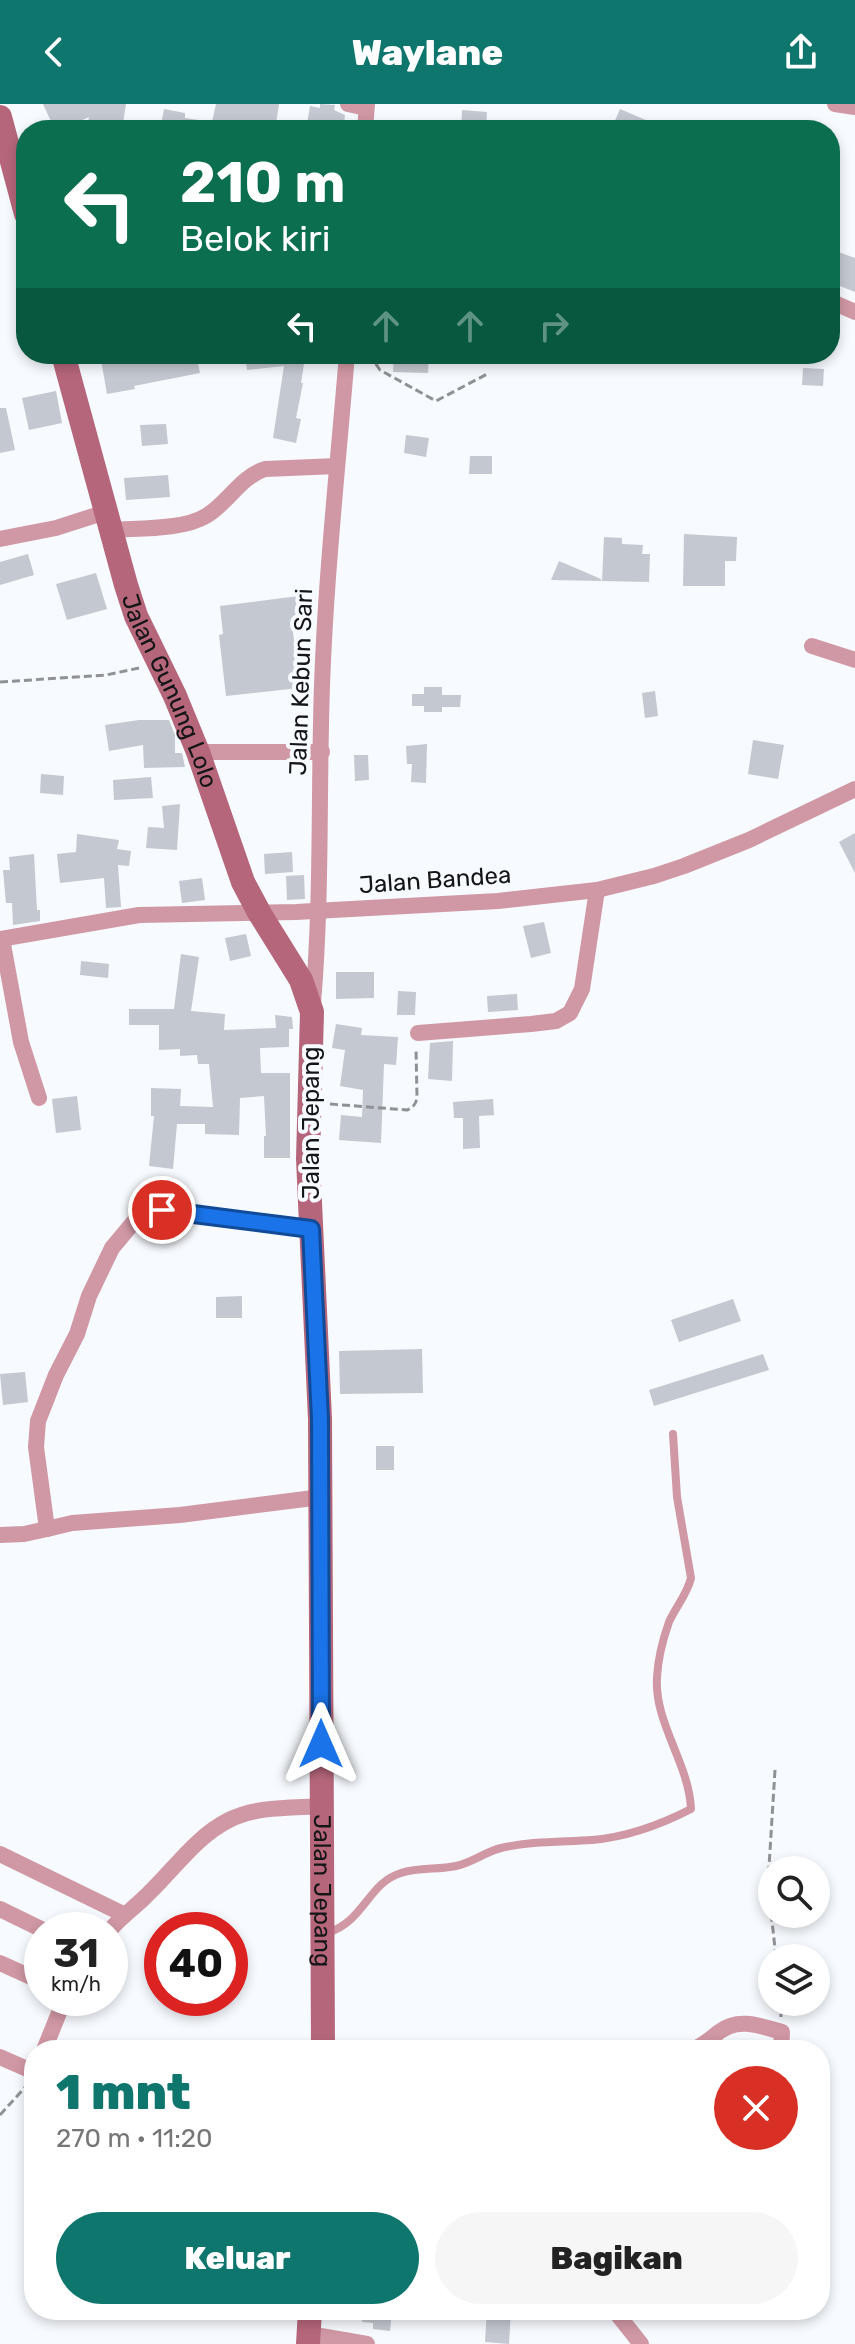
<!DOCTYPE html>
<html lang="id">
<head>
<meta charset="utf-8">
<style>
	:root { --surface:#fff; --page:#f6f6f6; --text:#222; --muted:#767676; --accent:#0f766e }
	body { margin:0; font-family:Rubik,sans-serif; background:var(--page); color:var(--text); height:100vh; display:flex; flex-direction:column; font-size:30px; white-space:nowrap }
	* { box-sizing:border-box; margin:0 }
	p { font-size:26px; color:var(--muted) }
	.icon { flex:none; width:44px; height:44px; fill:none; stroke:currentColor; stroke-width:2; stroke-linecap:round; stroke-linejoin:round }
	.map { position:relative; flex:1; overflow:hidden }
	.drawer { position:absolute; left:24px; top:1936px; width:806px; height:280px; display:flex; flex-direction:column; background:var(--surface); border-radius:32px; box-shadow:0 4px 12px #0003 }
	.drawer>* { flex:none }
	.banner { position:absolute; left:16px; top:16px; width:824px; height:244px; border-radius:32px; box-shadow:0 4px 12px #0003; background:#0b6e4f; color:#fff; overflow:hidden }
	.fabs { position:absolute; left:758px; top:1752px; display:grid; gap:16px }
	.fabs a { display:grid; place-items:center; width:72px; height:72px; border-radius:50%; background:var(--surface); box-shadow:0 4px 12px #0003; font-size:40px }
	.speed { position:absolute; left:24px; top:1808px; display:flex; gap:16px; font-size:40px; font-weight:700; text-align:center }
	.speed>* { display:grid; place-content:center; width:104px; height:104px; border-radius:50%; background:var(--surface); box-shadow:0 4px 12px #0003; line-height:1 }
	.speed small { font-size:20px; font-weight:400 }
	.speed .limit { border:12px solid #d22; background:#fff; color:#111 }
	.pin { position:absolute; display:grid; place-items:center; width:68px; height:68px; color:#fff; margin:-34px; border:4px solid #fff; border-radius:50%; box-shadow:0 2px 8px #0007 }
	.me { position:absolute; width:88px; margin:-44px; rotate:0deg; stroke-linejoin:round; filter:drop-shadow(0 0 6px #0008) }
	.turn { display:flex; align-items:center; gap:28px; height:168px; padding:0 32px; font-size:36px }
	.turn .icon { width:104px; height:104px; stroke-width:2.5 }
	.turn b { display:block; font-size:56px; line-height:68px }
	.lanes { display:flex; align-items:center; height:76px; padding:0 32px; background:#0003; justify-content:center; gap:40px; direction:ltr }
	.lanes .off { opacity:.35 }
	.round { display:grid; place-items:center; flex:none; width:84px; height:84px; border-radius:42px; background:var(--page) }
	.head { display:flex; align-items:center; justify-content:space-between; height:136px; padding:0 32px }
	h1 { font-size:48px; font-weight:800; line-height:60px; color:var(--accent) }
	.button { display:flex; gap:16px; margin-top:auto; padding:16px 32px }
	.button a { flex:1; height:92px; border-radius:48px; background:var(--accent); color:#fff; font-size:32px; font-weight:800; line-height:92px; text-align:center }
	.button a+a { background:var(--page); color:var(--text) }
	header { display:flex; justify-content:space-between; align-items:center; height:104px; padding:0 32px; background:var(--accent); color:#fff; font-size:36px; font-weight:800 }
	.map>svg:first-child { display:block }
	.building { fill:#c4c8d0 }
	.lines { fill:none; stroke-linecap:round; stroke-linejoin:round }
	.path { stroke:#8f9194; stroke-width:3; stroke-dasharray:8 4; stroke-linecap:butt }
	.lane { stroke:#d097a4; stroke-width:8 }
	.street { stroke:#d097a4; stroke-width:16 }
	.secondary { stroke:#b6667b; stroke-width:24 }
	.route-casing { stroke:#114b97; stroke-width:20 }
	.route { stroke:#1a73e8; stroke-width:14 }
	.labels { text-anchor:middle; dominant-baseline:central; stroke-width:8; stroke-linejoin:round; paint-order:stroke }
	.street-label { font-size:24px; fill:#141517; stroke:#f7fafe }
</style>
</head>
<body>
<header><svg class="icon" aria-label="back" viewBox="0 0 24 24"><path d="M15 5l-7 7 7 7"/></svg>Waylane<svg class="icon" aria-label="share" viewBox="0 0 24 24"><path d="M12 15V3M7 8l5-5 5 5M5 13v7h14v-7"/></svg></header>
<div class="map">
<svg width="855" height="2240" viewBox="0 0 855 2240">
	<rect width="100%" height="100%" fill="#f7fafe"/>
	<!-- building -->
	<g class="building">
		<polygon points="43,0 126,0 122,26 87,24 89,13 60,26 55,26"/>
		<polygon points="216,0 279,0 275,26 160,26 164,5 185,9 185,14 212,18"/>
		<polygon points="320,0 335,1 334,6 345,11 343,26 306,26 310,2 320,4"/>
		<polygon points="620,5 669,26 611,26"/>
		<polygon points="462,6 487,8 486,26 461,26"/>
		<polygon points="830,145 855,154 855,188 830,178"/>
		<polygon points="100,250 196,250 200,269 134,282 135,285 107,290"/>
		<polygon points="245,250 313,250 313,259 304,260 301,279 303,279 296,314 301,315 296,339 273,334 284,262 247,266"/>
		<polygon points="394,250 429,250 428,269 393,268"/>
		<polygon points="803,264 824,265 823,282 802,281"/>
		<polygon points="56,287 62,319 29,326 22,294"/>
		<polygon points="0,304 6,304 15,346 0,349"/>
		<polygon points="166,320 168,340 142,342 140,321"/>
		<polygon points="406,331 429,334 426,353 404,349"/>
		<polygon points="470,352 492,352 492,370 469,370"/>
		<polygon points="168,371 170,393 126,396 124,374"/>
		<polygon points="684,430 737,433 736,457 725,457 725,482 683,482"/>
		<polygon points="604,433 622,434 622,440 643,441 642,450 650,450 649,478 602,477"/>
		<polygon points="28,450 34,471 0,481 0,458"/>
		<polygon points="559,457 601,475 601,477 551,476"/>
		<polygon points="96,469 107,505 67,516 56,480"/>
		<polygon points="306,491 309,516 292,518 299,584 226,592 219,531 223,530 220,502"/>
		<polygon points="424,583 442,583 442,591 461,591 460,603 442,603 442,608 424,608 424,602 412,602 412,590 424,590"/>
		<polygon points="655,587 658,612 645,614 642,589"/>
		<polygon points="139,616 169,616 175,631 175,649 182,649 185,663 144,664 143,641 109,647 105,621"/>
		<polygon points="753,636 784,641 778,675 748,670"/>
		<polygon points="427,640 426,679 411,678 412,660 407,660 406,642"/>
		<polygon points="354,651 368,651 369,676 355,677"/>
		<polygon points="41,670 64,672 63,691 40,689"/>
		<polygon points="151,673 153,694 114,696 113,676"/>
		<polygon points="180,700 177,746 146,744 148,723 164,724 162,702"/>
		<polygon points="855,729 855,769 839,738"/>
		<polygon points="77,730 119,736 117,745 131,747 129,762 118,761 121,803 106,804 104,774 60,779 57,750 76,748"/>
		<polygon points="292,748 293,768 265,770 264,750"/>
		<polygon points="34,750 37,806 40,806 40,817 13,821 12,799 6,799 3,766 10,766 9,753"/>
		<polygon points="304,771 305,795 287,796 286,772"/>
		<polygon points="202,774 205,796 182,799 179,777"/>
		<polygon points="544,818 551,849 531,854 523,822"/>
		<polygon points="246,830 251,852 230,857 225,834"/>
		<polygon points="181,850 199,853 191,907 225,910 224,926 276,924 275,911 292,913 293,925 289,925 289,943 260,944 261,969 290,969 290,1054 264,1054 264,1032 266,1032 264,992 240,994 239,1031 205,1030 205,1020 177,1020 173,1065 149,1062 154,1012 151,1012 151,984 181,985 180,1002 213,1003 209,960 198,960 197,951 180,952 180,945 159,946 159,921 129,921 129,905 174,905"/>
		<polygon points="81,857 109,860 108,874 80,871"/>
		<polygon points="336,868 374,868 374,894 336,895"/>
		<polygon points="398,887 416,888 415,911 397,911"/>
		<polygon points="517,890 518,906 488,908 487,892"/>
		<polygon points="336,920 362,924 361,931 398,933 396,961 384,960 381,1039 339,1036 341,1011 362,1013 363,986 340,982 345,946 332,944"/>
		<polygon points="453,937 452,977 428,975 430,939"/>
		<polygon points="77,992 81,1026 56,1029 52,995"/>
		<polygon points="493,995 494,1011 479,1012 480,1044 463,1045 463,1014 454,1014 453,998"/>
		<polygon points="242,1192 242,1214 216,1214 216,1193"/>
		<polygon points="733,1195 741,1217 679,1238 671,1216"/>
		<polygon points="422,1245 423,1289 340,1290 339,1247"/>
		<polygon points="763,1250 769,1266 654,1302 649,1286"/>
		<polygon points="25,1268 28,1298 3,1301 0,1270"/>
		<rect x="376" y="1342" width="18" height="24"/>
		<polygon points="363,2206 392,2206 390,2227 373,2225 373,2219 362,2218"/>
		<polygon points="487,2206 511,2206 509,2240 485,2238"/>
	</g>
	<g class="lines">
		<!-- path -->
		<g class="path">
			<polyline points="369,250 380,266 436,297 489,269"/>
			<polyline points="0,578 106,571 139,564"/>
			<path d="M330,1000L407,1006C414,1003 416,1000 417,993L416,944"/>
			<polyline points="775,1666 768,1779 776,1854"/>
			<polyline points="780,1898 781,1913"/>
			<polyline points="0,2011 28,1980"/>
		</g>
		<!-- lane -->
		<path class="lane" d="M327,1829C365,1817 368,1779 401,1769C419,1763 438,1766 456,1762C471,1759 485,1748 501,1744C530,1737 562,1738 592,1736C627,1733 660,1721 691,1705C689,1659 654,1619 657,1573C658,1555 663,1535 669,1518C676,1502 687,1491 691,1474L677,1393L673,1330"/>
		<!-- street -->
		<g class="street">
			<polyline points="348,0 366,4"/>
			<polyline points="835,0 855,3"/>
			<polyline points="365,26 367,0"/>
			<polyline points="830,197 855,208"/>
			<path d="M112,426C138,424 183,426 206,412C228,399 240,373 265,365L337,362"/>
			<polyline points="0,435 56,424 106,408"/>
			<polyline points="812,542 855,556"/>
			<polyline points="198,648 322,648"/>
			<polyline points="0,835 139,811 296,808 498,797 597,786 654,772 684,762 749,736 855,685"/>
			<polyline points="2,835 21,938 39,994"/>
			<path d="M313,899C321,806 319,713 321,620C323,496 337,373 347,250"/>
			<polyline points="418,929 531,920 556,917 570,909 582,885 597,786"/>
			<polyline points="311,1125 152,1104 143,1107 112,1144 89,1192 77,1230 56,1271 38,1317 36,1343 47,1425 72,1419 180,1411 321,1393"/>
			<polyline points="0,1431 24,1430 47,1425"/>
			<polyline points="0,1750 123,1810"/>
			<polyline points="0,1805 43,1826"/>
			<path d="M110,1826C121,1813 134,1804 146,1792C173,1767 195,1733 229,1716C256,1702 292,1704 322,1702"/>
			<polyline points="0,1859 42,1878"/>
			<polyline points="44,1946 65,1894"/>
			<path d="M691,1946C702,1943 710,1935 719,1928C739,1913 760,1922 782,1928L781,1946"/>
			<polyline points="0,1953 34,1968"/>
			<polyline points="614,2206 641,2240"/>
			<polyline points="309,2230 367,2240"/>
		</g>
		<!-- secondary -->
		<g class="secondary">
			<polyline points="0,13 26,110"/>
			<path id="s1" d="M63,250L126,481L136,512L175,592L198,648L243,778L260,810L301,876L312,908L308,1055L320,1315L323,1946"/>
			<polyline points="308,2240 310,2206"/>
		</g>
	</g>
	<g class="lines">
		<!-- route casing -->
		<g class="route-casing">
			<polyline id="route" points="162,1106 311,1125 320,1315 321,1640"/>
		</g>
		<!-- route -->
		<use href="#route" class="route"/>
	</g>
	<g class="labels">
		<!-- street labels -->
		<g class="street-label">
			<text transform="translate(301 578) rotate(-88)">Jalan Kebun Sari</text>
			<text stroke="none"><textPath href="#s1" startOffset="354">Jalan Gunung Lolo</textPath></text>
			<text transform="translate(435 776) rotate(-4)">Jalan Bandea</text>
			<text transform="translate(311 1019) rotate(-90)">Jalan Jepang</text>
			<text stroke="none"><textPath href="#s1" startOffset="1586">Jalan Jepang</textPath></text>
		</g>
	</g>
</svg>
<div class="fabs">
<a><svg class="icon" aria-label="search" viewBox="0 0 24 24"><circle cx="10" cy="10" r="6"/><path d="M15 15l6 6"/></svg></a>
<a><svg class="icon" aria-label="layers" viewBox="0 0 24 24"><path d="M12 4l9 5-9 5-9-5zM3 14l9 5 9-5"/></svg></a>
</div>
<div class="speed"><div>31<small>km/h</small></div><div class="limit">40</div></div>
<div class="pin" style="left:162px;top:1106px;background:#d93025"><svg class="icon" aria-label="arrive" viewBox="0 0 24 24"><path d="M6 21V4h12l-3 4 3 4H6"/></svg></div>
<svg class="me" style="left:321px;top:1640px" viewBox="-20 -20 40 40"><path d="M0-17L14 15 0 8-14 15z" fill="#1a73e8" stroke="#fff" stroke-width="4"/></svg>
<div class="banner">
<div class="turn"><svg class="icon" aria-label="left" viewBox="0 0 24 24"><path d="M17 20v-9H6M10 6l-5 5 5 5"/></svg><div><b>210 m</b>Belok kiri</div></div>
<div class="lanes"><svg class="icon" aria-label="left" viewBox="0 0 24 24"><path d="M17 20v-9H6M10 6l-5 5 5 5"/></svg><svg class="icon off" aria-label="ahead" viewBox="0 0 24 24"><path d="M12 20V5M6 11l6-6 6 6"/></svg><svg class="icon off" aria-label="ahead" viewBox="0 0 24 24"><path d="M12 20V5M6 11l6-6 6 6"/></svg><svg class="icon off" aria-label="right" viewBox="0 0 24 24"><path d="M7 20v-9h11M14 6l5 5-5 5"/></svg></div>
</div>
<section class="drawer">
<div class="head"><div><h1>1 mnt</h1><p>270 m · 11:20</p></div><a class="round" style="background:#d93025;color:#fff"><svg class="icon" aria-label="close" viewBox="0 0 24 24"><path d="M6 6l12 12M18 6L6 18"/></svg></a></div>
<div class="button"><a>Keluar</a><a>Bagikan</a></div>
</section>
</div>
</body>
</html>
